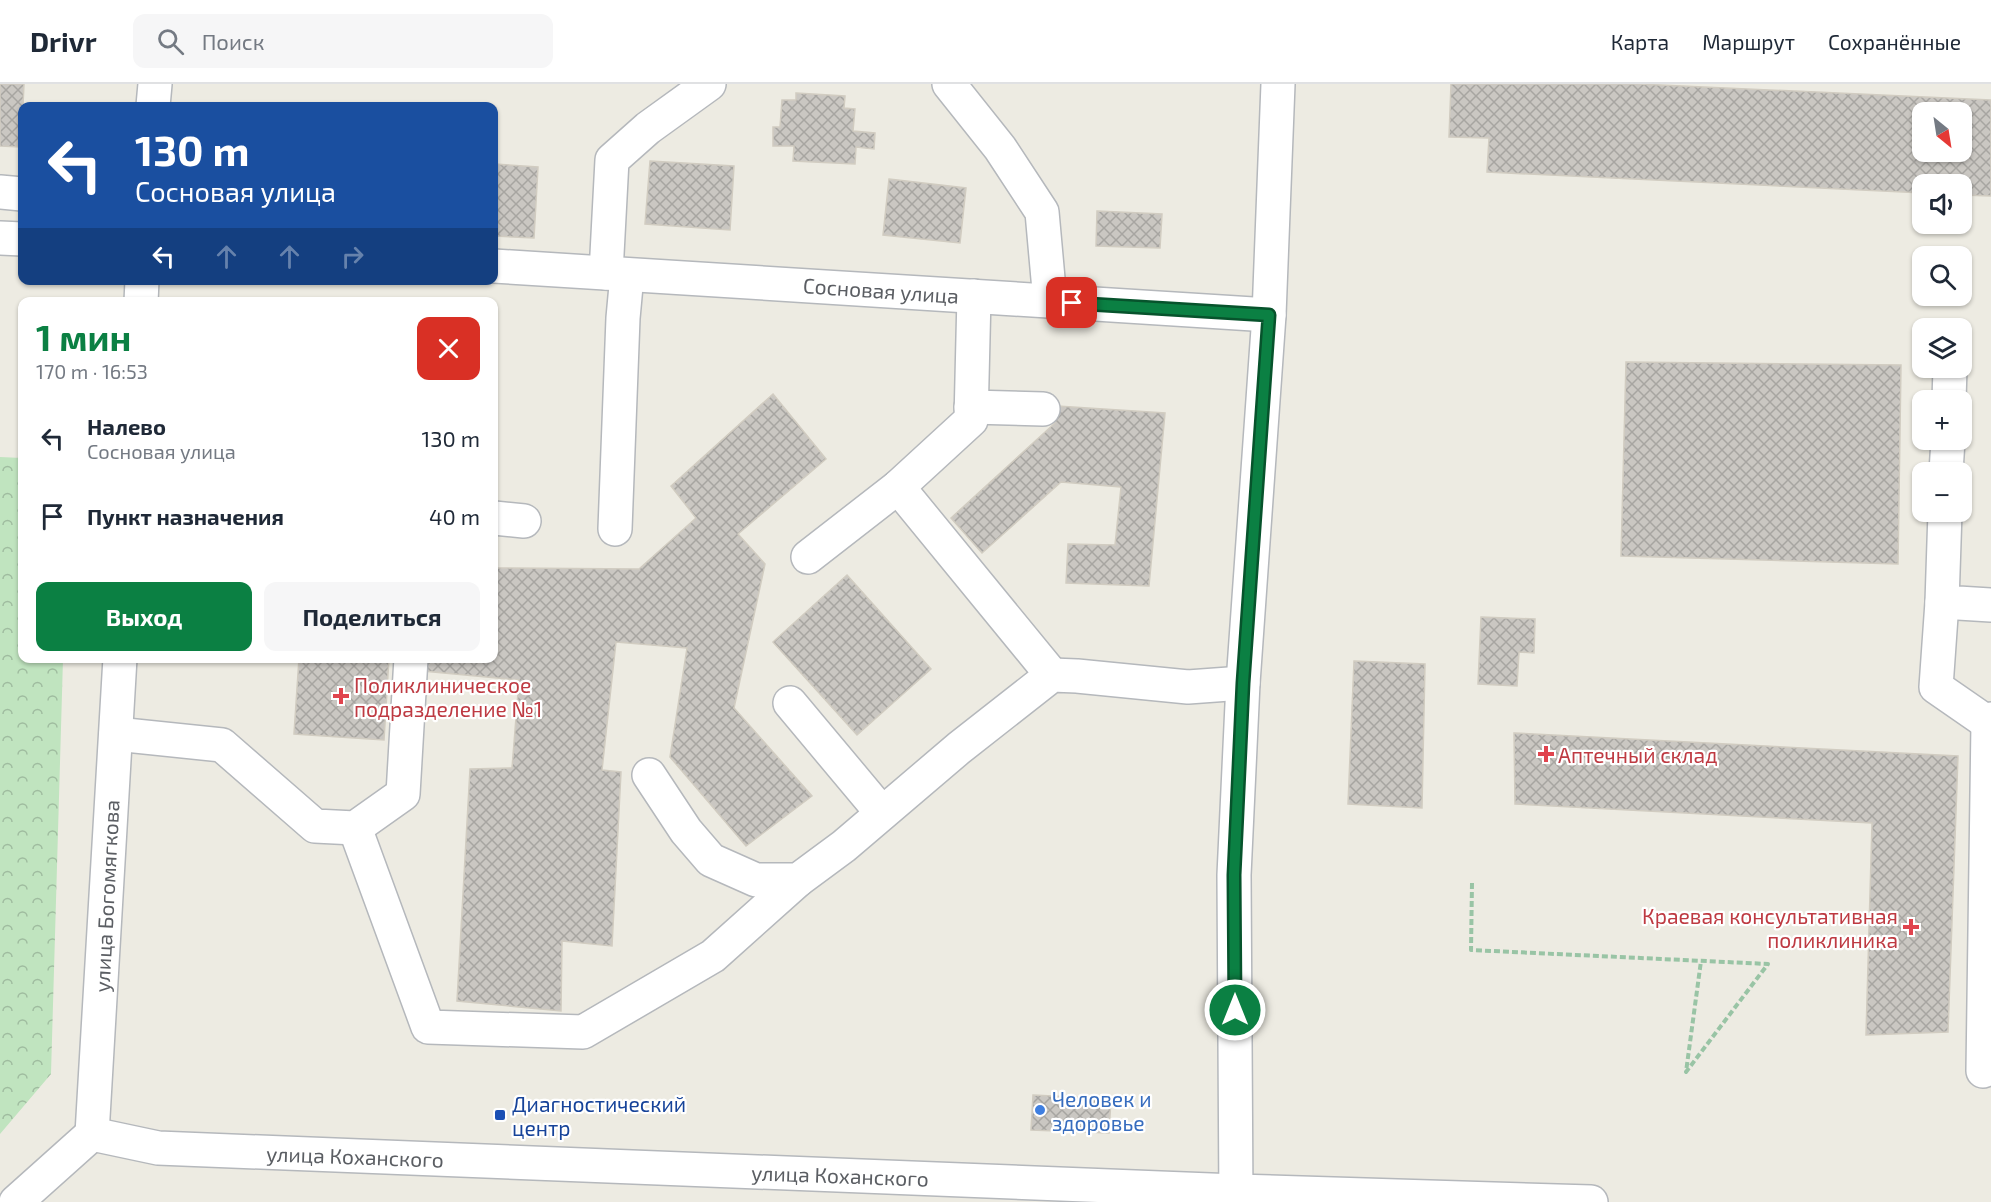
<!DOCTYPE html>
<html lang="ru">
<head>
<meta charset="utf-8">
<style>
	:root { --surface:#fff; --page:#f6f6f7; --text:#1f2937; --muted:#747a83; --line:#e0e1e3; --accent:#0b8043 }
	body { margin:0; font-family:"Exo 2",sans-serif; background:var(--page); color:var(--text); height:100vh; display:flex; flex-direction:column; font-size:22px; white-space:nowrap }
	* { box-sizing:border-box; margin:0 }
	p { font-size:20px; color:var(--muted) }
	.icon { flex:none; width:33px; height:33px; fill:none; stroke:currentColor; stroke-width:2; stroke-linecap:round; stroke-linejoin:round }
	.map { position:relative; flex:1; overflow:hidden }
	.details { position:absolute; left:18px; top:213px; width:480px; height:366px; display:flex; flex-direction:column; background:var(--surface); border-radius:12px; box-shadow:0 2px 4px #0004 }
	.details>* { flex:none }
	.guide { position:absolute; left:18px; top:18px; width:480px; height:183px; border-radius:12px; box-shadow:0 2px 4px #0004; background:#1a4fa0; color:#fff; overflow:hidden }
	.needle { width:39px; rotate:150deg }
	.controls { position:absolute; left:1912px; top:18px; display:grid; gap:12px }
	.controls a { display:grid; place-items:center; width:60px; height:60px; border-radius:12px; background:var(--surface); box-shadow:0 2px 4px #0004; font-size:30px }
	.pin { position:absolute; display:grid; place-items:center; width:51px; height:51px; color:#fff; margin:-26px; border-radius:12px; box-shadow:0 3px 9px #0006 }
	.me { position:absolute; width:66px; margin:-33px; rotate:0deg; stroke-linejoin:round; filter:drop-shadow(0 0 4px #0008) }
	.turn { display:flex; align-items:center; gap:21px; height:126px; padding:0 18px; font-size:27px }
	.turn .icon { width:78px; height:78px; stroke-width:2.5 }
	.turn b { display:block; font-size:42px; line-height:51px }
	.lanes { display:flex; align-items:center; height:57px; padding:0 18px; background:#0003; justify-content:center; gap:30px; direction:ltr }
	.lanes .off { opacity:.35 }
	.round { display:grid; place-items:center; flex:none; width:63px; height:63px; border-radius:12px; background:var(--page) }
	.summary { display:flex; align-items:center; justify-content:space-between; height:102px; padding:0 18px }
	h1 { font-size:36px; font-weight:700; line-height:45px; color:var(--accent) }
	.cta { display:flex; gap:12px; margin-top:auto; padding:12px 18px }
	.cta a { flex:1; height:69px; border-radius:12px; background:var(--accent); color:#fff; font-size:24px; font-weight:700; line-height:69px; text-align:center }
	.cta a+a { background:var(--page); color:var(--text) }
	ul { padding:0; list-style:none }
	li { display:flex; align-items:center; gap:18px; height:78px; padding:0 18px }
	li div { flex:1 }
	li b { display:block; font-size:22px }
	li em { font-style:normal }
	header { display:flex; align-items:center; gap:36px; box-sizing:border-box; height:84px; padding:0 30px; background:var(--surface); border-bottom:2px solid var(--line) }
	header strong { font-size:28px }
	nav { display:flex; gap:33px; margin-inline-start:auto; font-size:21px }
	.search { width:420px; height:54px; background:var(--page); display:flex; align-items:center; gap:15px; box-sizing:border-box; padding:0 21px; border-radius:12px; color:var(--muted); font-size:22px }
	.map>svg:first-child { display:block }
	.forest { fill:url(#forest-crowns) }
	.building { fill:url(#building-cross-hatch); stroke:#d1ccc1; stroke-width:1.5; fill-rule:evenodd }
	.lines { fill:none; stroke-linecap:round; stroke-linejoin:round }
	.minor-casing { stroke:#b5b8bc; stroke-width:36 }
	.path { stroke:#99c4a5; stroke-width:4; stroke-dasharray:6 3; stroke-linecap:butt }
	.minor { stroke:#fff; stroke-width:33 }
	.route-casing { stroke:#07532c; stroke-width:15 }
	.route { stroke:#0b8043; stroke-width:10 }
	.health-dot { fill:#e0444e; stroke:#fff; stroke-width:2 }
	.shop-dot { fill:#3f7fe0; stroke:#fff; stroke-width:2 }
	.transit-dot { fill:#1a4fb4; stroke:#fff; stroke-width:2 }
	.labels { text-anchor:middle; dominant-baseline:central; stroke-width:4.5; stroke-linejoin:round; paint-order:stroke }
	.street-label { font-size:21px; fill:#5b5e63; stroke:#fff }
	.health-label { font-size:21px; fill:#be3a42; stroke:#fff; text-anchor:start }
	.shop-label { font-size:21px; fill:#366cbe; stroke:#fff; text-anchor:start }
	.transit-label { font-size:21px; fill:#164399; stroke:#fff; text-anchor:start }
</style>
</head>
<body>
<header>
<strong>Drivr</strong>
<div class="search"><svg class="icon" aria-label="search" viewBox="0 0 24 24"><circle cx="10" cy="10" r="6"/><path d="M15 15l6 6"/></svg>Поиск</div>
<nav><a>Карта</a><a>Маршрут</a><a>Сохранённые</a></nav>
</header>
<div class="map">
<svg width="1991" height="1118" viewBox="0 0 1991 1118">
	<defs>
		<pattern id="forest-crowns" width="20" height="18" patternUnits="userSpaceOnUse" patternTransform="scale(1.5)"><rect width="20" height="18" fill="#c0e4bf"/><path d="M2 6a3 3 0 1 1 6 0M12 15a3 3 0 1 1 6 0" fill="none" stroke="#9fbc9f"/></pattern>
		<pattern id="building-cross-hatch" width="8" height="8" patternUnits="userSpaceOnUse" patternTransform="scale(1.5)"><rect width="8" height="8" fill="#cac7c2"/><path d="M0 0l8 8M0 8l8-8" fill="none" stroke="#a7a5a1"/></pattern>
	</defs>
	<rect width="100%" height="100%" fill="#edebe2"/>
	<!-- forest -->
	<polygon class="forest" points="0,373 22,374 22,574 63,575 51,990 0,1050"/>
	<!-- building -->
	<g class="building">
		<polygon points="0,0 24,0 21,63 0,62"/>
		<path d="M1451,0H1638L1991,16V112L1962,111V100H1923V109L1487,88L1489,54L1449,53ZM1923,28H1962V68H1923Z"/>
		<polygon points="796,9 845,12 844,24 855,25 853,47 875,49 874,65 856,63 855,80 793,77 794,62 773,62 773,43 780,43 782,16 796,16"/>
		<polygon points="650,77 734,82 730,146 645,140"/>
		<polygon points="494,80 538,83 534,154 494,152"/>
		<polygon points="889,95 966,104 960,159 883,151"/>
		<polygon points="1097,127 1162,130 1160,164 1096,162"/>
		<polygon points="1626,278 1901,281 1898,480 1621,472"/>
		<polygon points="773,310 826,375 738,450 765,480 734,624 812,712 746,762 670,673 687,564 616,558 602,686 621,688 612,862 562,857 561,927 457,917 470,685 512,684 519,596 423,587 423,574 494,574 494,484 639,485 696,434 671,402"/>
		<polygon points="1057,322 1165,329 1149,502 1066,499 1068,460 1115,461 1121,403 1061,398 982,469 951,434 1055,339"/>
		<polygon points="847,491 931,585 857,651 773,558"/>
		<polygon points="1481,533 1535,535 1534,569 1519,568 1517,602 1478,600"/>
		<polygon points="299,574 389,574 384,656 294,650"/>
		<polygon points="1354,577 1425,580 1422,724 1348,720"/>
		<polygon points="1514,649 1958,672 1948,948 1866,951 1872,739 1515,720"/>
		<polygon points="1033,1011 1111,1015 1109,1049 1031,1046"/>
	</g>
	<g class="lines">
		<!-- minor casing -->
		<g class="minor-casing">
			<g id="minor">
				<polyline points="949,0 1000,64 1042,128 1050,217"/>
				<polyline points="153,22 155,0"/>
				<polyline points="0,108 22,110"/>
				<polyline points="0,154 22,155"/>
				<polyline points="494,182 1269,231"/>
				<polyline points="606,189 612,76 648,44 709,0"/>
				<polyline points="141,218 142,196"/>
				<polyline points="1949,316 1950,284"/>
				<polyline points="971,323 1043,325"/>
				<polyline points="1946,388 1948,356"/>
				<polyline points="898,403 1052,591"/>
				<polyline points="1945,428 1942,518 1991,521"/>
				<polyline points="494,434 524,437"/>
				<polyline points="615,445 623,234 627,191"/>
				<polyline points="808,473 898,403 971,336 974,212"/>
				<polyline points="1942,518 1936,603 1988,639"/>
				<polyline points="790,619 882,729"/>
				<polyline points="116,650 222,661 315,742 355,744 403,710 411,574"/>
				<polyline points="649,691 686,747 711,776 756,796 798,796 844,762 959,664 1052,591 1077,592 1188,603 1243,599"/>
				<polyline points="355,744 428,943 583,948 713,872 798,796"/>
				<polyline points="1983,987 1988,639 1991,635"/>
				<polyline points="92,1050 158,1064 1236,1107 1591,1118"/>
				<polyline points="92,1050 120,574"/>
				<polyline points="16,1118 92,1050"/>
				<polyline points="1236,1118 1234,791 1243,599 1269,231 1278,0"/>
			</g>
		</g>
		<!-- path -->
		<polyline class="path" points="1472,799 1471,866 1768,880 1686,988 1701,877"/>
		<!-- minor -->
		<use href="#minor" class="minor"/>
	</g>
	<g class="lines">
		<!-- route casing -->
		<g class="route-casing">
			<polyline id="route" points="1072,219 1269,231 1243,599 1234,791 1235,926"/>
		</g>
		<!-- route -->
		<use href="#route" class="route"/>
	</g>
	<!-- markers -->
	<g class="health-dot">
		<path d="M338 603h6v6h6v6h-6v6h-6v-6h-6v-6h6z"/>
		<path d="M1543 661h6v6h6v6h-6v6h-6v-6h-6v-6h6z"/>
		<path d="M1908 834h6v6h6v6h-6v6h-6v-6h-6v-6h6z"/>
	</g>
	<circle class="shop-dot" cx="1040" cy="1026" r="6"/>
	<rect class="transit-dot" x="494" y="1025" width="12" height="12" rx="3"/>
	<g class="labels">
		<!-- street labels -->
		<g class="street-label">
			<text transform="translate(881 206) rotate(4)">Сосновая улица</text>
			<text transform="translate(106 812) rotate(-87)">улица Богомягкова</text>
			<text transform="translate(355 1072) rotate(2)">улица Коханского</text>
			<text transform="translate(840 1091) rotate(2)">улица Коханского</text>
		</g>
		<!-- health labels -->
		<g class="health-label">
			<text x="354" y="600">Поликлиническое<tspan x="354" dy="24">подразделение №1</tspan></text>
			<text x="1558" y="670">Аптечный склад</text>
			<text x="1898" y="831" text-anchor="end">Краевая консультативная<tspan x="1898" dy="24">поликлиника</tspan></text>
		</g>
		<!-- shop labels -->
		<g class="shop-label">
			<text x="1052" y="1014">Человек и<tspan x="1052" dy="24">здоровье</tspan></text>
		</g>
		<!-- transit labels -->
		<g class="transit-label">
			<text x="512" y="1019">Диагностический<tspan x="512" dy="24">центр</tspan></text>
		</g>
	</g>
</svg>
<div class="controls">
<a><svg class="needle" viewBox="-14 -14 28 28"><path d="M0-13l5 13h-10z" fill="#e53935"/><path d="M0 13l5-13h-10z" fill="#747a83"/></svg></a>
<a><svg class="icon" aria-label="sound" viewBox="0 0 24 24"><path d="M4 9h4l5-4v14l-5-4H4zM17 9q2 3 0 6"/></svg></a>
<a><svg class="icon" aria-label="search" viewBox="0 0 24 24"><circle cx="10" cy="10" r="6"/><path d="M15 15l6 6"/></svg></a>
<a><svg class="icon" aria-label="layers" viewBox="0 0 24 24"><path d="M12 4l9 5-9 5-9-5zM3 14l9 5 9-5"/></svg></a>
<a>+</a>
<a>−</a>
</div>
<div class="pin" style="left:1072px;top:219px;background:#d93025"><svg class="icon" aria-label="arrive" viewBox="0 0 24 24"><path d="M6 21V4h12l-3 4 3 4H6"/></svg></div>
<svg class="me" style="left:1235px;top:926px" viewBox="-20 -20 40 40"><circle r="17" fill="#0b8043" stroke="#fff" stroke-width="3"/><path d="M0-11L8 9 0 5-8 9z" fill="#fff"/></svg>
<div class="guide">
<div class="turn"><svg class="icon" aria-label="left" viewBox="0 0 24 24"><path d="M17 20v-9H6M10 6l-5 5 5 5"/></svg><div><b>130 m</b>Сосновая улица</div></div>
<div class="lanes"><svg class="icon" aria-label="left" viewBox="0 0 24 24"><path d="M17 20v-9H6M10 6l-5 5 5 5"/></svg><svg class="icon off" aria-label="ahead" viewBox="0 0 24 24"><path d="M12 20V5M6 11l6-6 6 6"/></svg><svg class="icon off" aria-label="ahead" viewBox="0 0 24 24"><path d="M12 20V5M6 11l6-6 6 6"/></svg><svg class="icon off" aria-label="right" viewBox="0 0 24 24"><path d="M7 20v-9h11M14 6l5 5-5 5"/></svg></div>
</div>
<section class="details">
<div class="summary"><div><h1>1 мин</h1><p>170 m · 16:53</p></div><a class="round" style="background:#d93025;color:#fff"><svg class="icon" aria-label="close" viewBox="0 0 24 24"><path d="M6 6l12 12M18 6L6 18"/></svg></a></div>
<ul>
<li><svg class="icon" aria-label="left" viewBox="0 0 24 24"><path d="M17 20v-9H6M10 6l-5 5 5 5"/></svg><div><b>Налево</b><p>Сосновая улица</p></div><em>130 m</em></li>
<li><svg class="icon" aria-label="arrive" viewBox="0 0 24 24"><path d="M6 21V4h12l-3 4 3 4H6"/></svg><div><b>Пункт назначения</b></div><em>40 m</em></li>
</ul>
<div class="cta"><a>Выход</a><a>Поделиться</a></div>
</section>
</div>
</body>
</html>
